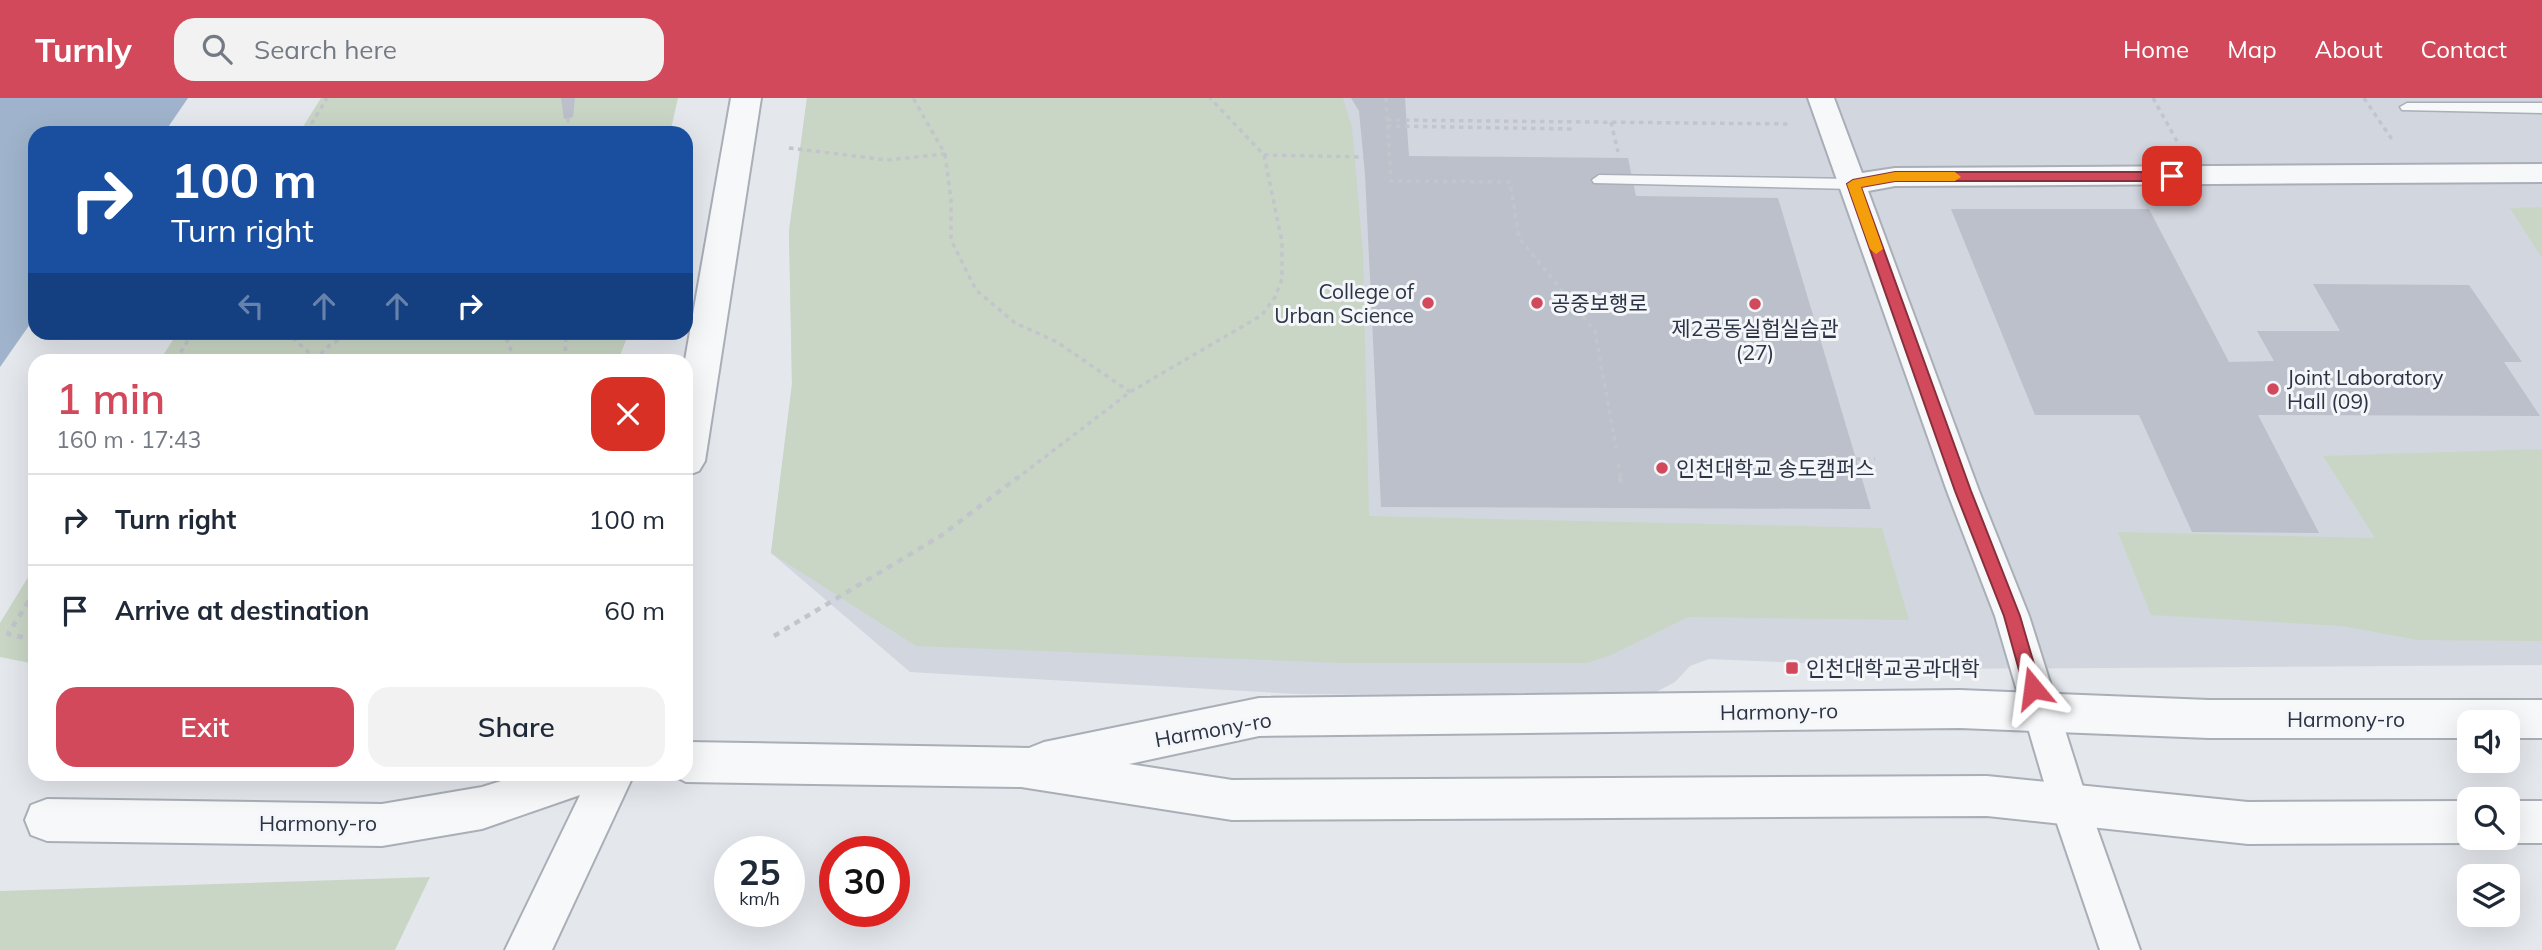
<!DOCTYPE html>
<html lang="en">
<head>
<meta charset="utf-8">
<style>
	:root { --surface:#fff; --page:#f2f2f3; --text:#1f2937; --muted:#747a83; --line:#e0e1e3; --accent:#d1495b }
	body { margin:0; font-family:Mulish,"Noto Sans KR",sans-serif; background:var(--page); color:var(--text); height:100vh; display:flex; flex-direction:column; font-size:26px; white-space:nowrap }
	* { box-sizing:border-box; margin:0 }
	p { font-size:23px; color:var(--muted) }
	.icon { flex:none; width:38px; height:38px; fill:none; stroke:currentColor; stroke-width:2; stroke-linecap:round; stroke-linejoin:round }
	.map { position:relative; flex:1; overflow:hidden }
	.panel { position:absolute; left:28px; top:256px; width:665px; height:427px; display:flex; flex-direction:column; background:var(--surface); border-radius:21px; box-shadow:0 7px 28px #0002 }
	.panel>* { flex:none }
	.top-card { position:absolute; left:28px; top:28px; width:665px; height:214px; border-radius:21px; box-shadow:0 7px 28px #0002; background:#1a4fa0; color:#fff; overflow:hidden }
	.buttons { position:absolute; left:2457px; top:612px; display:grid; gap:14px }
	.buttons a { display:grid; place-items:center; width:63px; height:63px; border-radius:14px; background:var(--surface); box-shadow:0 7px 28px #0002; font-size:35px }
	.speed { position:absolute; left:714px; top:738px; display:flex; gap:14px; font-size:35px; font-weight:700; text-align:center }
	.speed>* { display:grid; place-content:center; width:91px; height:91px; border-radius:50%; background:var(--surface); box-shadow:0 7px 28px #0002; line-height:1 }
	.speed small { font-size:18px; font-weight:400 }
	.speed .limit { border:10px solid #d22; background:#fff; color:#111 }
	.pin { position:absolute; display:grid; place-items:center; width:60px; height:60px; color:#fff; margin:-30px; border-radius:14px; box-shadow:0 4px 10px #0006 }
	.me { position:absolute; width:77px; margin:-38px; rotate:344deg; stroke-linejoin:round; filter:drop-shadow(0 0 5px #0008) }
	.turn { display:flex; align-items:center; gap:24px; height:147px; padding:0 28px; font-size:32px }
	.turn .icon { width:91px; height:91px; stroke-width:2.5 }
	.turn b { display:block; font-size:49px; line-height:60px }
	.lanes { display:flex; align-items:center; height:66px; padding:0 28px; background:#0003; justify-content:center; gap:35px; direction:ltr }
	.lanes .off { opacity:.35 }
	.round { display:grid; place-items:center; flex:none; width:74px; height:74px; border-radius:21px; background:var(--page) }
	.overview { display:flex; align-items:center; justify-content:space-between; height:119px; padding:0 28px }
	h1 { font-size:42px; font-weight:600; line-height:52px; color:var(--accent) }
	.cta { display:flex; gap:14px; margin-top:auto; padding:14px 28px }
	.cta a { flex:1; height:80px; border-radius:21px; background:var(--accent); color:#fff; font-size:28px; font-weight:600; line-height:80px; text-align:center }
	.cta a+a { background:var(--page); color:var(--text) }
	ul { padding:0; list-style:none }
	li { display:flex; align-items:center; gap:21px; height:91px; padding:0 28px; border-top:2px solid var(--line) }
	li div { flex:1 }
	li b { display:block; font-size:26px }
	li em { font-style:normal }
	header { display:flex; align-items:center; gap:42px; box-sizing:border-box; height:98px; padding:0 35px; background:var(--accent); color:#fff }
	header strong { font-size:33px }
	nav { display:flex; gap:38px; margin-inline-start:auto; font-size:24px }
	.search { width:490px; height:63px; background:var(--page); display:flex; align-items:center; gap:18px; box-sizing:border-box; padding:0 24px; border-radius:21px; color:var(--muted); font-size:26px }
	.map>svg:first-child { display:block }
	.built { fill:#d2d6de }
	.green { fill:#c9d6c5 }
	.water { fill:#9fb4cc }
	.building { fill:#bbc0ca }
	.lines { fill:none; stroke-linecap:round; stroke-linejoin:round }
	.service-casing { stroke:#a9aeb7; stroke-width:3 }
	.minor-casing { stroke:#a9aeb7; stroke-width:4 }
	.tertiary-casing { stroke:#a9aeb7; stroke-width:4 }
	.path-far1 { stroke:#c2c5cb; stroke-width:3.5; stroke-dasharray:4.5 4.5; stroke-linecap:butt }
	.path { stroke:#c2c5cb; stroke-width:4.5; stroke-dasharray:6 6; stroke-linecap:butt }
	.service { fill:#f7f8fa; fill-rule:evenodd }
	.minor { fill:#f7f8fa; fill-rule:evenodd }
	.tertiary { fill:#f7f8fa; fill-rule:evenodd }
	.route { fill:#d1495b; stroke:#882f3b; stroke-width:2 }
	.slow { fill:#f59e0b }
	.poi-dot { fill:#d1495b; stroke:#f4f6f9; stroke-width:2.5 }
	.labels { text-anchor:middle; dominant-baseline:central; stroke-width:6; stroke-linejoin:round; paint-order:stroke }
	.poi-label { font-size:21px; fill:#2b3445; stroke:#f4f6f9; text-anchor:start }
	.street-label { font-size:21px; fill:#2b3445; stroke:#f4f6f9 }
</style>
</head>
<body>
<header>
<strong>Turnly</strong>
<div class="search"><svg class="icon" aria-label="search" viewBox="0 0 24 24"><circle cx="10" cy="10" r="6"/><path d="M15 15l6 6"/></svg>Search here</div>
<nav><a>Home</a><a>Map</a><a>About</a><a>Contact</a></nav>
</header>
<div class="map">
<svg width="2542" height="852" viewBox="0 0 2542 852">
	<rect width="100%" height="100%" fill="#e4e7ec"/>
	<!-- built -->
	<polygon class="built" points="807,0 2542,0 2542,567 1939,571 1709,561 1690,568 1675,584 1654,595 1630,599 1297,596 910,574 771,455 792,286 789,133"/>
	<!-- green -->
	<g class="green">
		<polygon points="321,0 678,0 670,35 299,35"/>
		<polygon points="807,0 1343,0 1352,29 1363,155 1369,418 1882,430 1909,522 1688,519 1611,557 1587,565 1339,565 916,548 771,455 792,286 789,133"/>
		<polygon points="2542,109 2542,160 2510,110"/>
		<polygon points="178,234 629,234 629,235 618,262 160,262"/>
		<polygon points="2542,351 2542,543 2418,542 2343,528 2151,517 2118,434 2375,440 2323,358"/>
		<polygon points="35,468 35,566 0,559 0,525"/>
		<polygon points="430,779 395,852 0,852 0,793"/>
	</g>
	<!-- water -->
	<polygon class="water" points="0,0 188,0 164,35 35,35 35,219 0,269"/>
	<!-- building -->
	<g class="building">
		<polygon points="561,0 575,0 573,19 564,21"/>
		<polygon points="1351,0 1405,0 1409,58 1628,60 1636,98 1778,100 1871,411 1381,409 1365,76 1359,13"/>
		<polygon points="1951,111 2149,111 2229,264 2274,263 2257,233 2340,233 2313,186 2469,187 2522,264 2504,264 2540,318 2258,317 2319,435 2192,434 2139,317 2035,317"/>
	</g>
	<g class="lines">
		<!-- service casing -->
		<g class="service-casing">
			<g id="service">
				<polygon points="2407,5 2542,5 2542,15 2402,12 2400,9"/>
				<polygon points="1599,77 1853,81 1860,86 1853,91 1594,85 1592,82"/>
			</g>
		</g>
		<!-- minor casing -->
		<g class="minor-casing">
			<polygon id="minor" points="1808,0 1834,0 1862,75 1895,70 2542,66 2542,84 1895,88 1868,93 1979,393 2029,518 2089,708 2140,852 2100,852 2051,708 1995,518 1947,393"/>
		</g>
		<!-- tertiary casing -->
		<g class="tertiary-casing">
			<g id="tertiary">
				<polygon points="731,0 761,0 705,363 699,373 686,378 685,262"/>
				<polygon points="1960,592 2209,602 2542,602 2542,640 2508,640 2508,625 2469,625 2469,640 2209,640 1960,630 1259,638 1129,666 1232,682 1987,678 2248,704 2469,703 2469,740 2481,740 2469,745 2248,746 1987,718 1232,722 1021,689 686,684 670,676 686,676 686,644 1029,650 1044,644 1259,600"/>
				<polygon points="524,676 634,676 552,852 505,852 580,697 482,731 382,748 47,743 31,737 25,722 31,707 47,701 382,706 482,689"/>
				<polygon points="2508,703 2542,703 2542,745 2508,745 2496,740 2508,740"/>
			</g>
		</g>
		<!-- path-far1 -->
		<g class="path-far1">
			<polyline points="1386,0 1391,83 1510,84 1519,140 1595,233 1616,350"/>
			<polyline points="2153,0 2178,45"/>
			<polyline points="2364,0 2393,43"/>
			<polyline points="568,20 568,35"/>
			<polyline points="1387,22 1792,26"/>
			<polyline points="1611,24 1618,54"/>
			<polyline points="1387,28 1573,31"/>
			<polyline points="314,35 312,25 327,0"/>
			<polyline points="789,50 887,62 945,56 913,0"/>
			<polyline points="945,56 951,102 951,142 976,192 1015,225 1057,244 1130,294"/>
			<polyline points="1264,57 1364,59"/>
			<polyline points="286,234 316,261"/>
			<polyline points="500,234 509,245 513,262"/>
			<polyline points="176,262 193,234"/>
			<polyline points="314,262 330,247 352,234"/>
			<polyline points="565,262 566,234"/>
			<polyline points="1856,361 1875,361"/>
			<polyline points="1618,366 1621,381"/>
			<polyline points="1016,381 1130,294 1262,217 1275,199 1282,181 1282,144 1264,57 1210,0"/>
		</g>
		<!-- path -->
		<g class="path">
			<polyline points="1620,379 1622,390"/>
			<polyline points="35,493 8,536 35,542"/>
			<polyline points="774,538 942,437 1018,379"/>
		</g>
		<!-- service -->
		<use href="#service" class="service"/>
		<!-- minor -->
		<use href="#minor" class="minor"/>
		<!-- tertiary -->
		<use href="#tertiary" class="tertiary"/>
	</g>
	<!-- route -->
	<polygon class="route" points="1895,74 2172,74 2178,78 2172,83 1895,83 1861,89 1971,393 2020,518 2041,590 2033,598 2024,590 2004,518 1955,393 1847,86 1853,82"/>
	<!-- slow -->
	<polygon class="slow" points="1895,74 1955,74 1961,79 1955,83 1895,83 1861,89 1883,151 1876,156 1870,151 1847,86 1853,82"/>
	<!-- markers -->
	<g class="poi-dot">
		<circle cx="1428" cy="205" r="7"/>
		<circle cx="1537" cy="205" r="7"/>
		<circle cx="1755" cy="206" r="7"/>
		<circle cx="2273" cy="291" r="7"/>
		<circle cx="1662" cy="370" r="7"/>
		<rect x="1785" y="563" width="14" height="14" rx="3.5"/>
	</g>
	<g class="labels">
		<!-- poi labels -->
		<g class="poi-label">
			<text x="1414" y="193" text-anchor="end">College of<tspan x="1414" dy="24">Urban Science</tspan></text>
			<text x="1551" y="205">공중보행로</text>
			<text x="1755" y="230" text-anchor="middle">제2공동실험실습관<tspan x="1755" dy="24">(27)</tspan></text>
			<text x="2287" y="279">Joint Laboratory<tspan x="2287" dy="24">Hall (09)</tspan></text>
			<text x="1676" y="370">인천대학교 송도캠퍼스</text>
			<text x="1806" y="570">인천대학교공과대학</text>
		</g>
		<!-- street labels -->
		<g class="street-label">
			<text transform="translate(1779 613) rotate(-1)">Harmony-ro</text>
			<text x="2346" y="621">Harmony-ro</text>
			<text transform="translate(1213 631) rotate(-10)">Harmony-ro</text>
			<text x="318" y="725">Harmony-ro</text>
		</g>
	</g>
</svg>
<div class="buttons">
<a><svg class="icon" aria-label="sound" viewBox="0 0 24 24"><path d="M4 9h4l5-4v14l-5-4H4zM17 9q2 3 0 6"/></svg></a>
<a><svg class="icon" aria-label="search" viewBox="0 0 24 24"><circle cx="10" cy="10" r="6"/><path d="M15 15l6 6"/></svg></a>
<a><svg class="icon" aria-label="layers" viewBox="0 0 24 24"><path d="M12 4l9 5-9 5-9-5zM3 14l9 5 9-5"/></svg></a>
</div>
<div class="speed"><div>25<small>km/h</small></div><div class="limit">30</div></div>
<div class="pin" style="left:2172px;top:78px;background:#d93025"><svg class="icon" aria-label="arrive" viewBox="0 0 24 24"><path d="M6 21V4h12l-3 4 3 4H6"/></svg></div>
<svg class="me" style="left:2033px;top:590px" viewBox="-20 -20 40 40"><path d="M0-17L14 15 0 8-14 15z" fill="#d1495b" stroke="#fff" stroke-width="4"/></svg>
<div class="top-card">
<div class="turn"><svg class="icon" aria-label="right" viewBox="0 0 24 24"><path d="M7 20v-9h11M14 6l5 5-5 5"/></svg><div><b>100 m</b>Turn right</div></div>
<div class="lanes"><svg class="icon off" aria-label="left" viewBox="0 0 24 24"><path d="M17 20v-9H6M10 6l-5 5 5 5"/></svg><svg class="icon off" aria-label="ahead" viewBox="0 0 24 24"><path d="M12 20V5M6 11l6-6 6 6"/></svg><svg class="icon off" aria-label="ahead" viewBox="0 0 24 24"><path d="M12 20V5M6 11l6-6 6 6"/></svg><svg class="icon" aria-label="right" viewBox="0 0 24 24"><path d="M7 20v-9h11M14 6l5 5-5 5"/></svg></div>
</div>
<section class="panel">
<div class="overview"><div><h1>1 min</h1><p>160 m · 17:43</p></div><a class="round" style="background:#d93025;color:#fff"><svg class="icon" aria-label="close" viewBox="0 0 24 24"><path d="M6 6l12 12M18 6L6 18"/></svg></a></div>
<ul>
<li><svg class="icon" aria-label="right" viewBox="0 0 24 24"><path d="M7 20v-9h11M14 6l5 5-5 5"/></svg><div><b>Turn right</b></div><em>100 m</em></li>
<li><svg class="icon" aria-label="arrive" viewBox="0 0 24 24"><path d="M6 21V4h12l-3 4 3 4H6"/></svg><div><b>Arrive at destination</b></div><em>60 m</em></li>
</ul>
<div class="cta"><a>Exit</a><a>Share</a></div>
</section>
</div>
</body>
</html>
